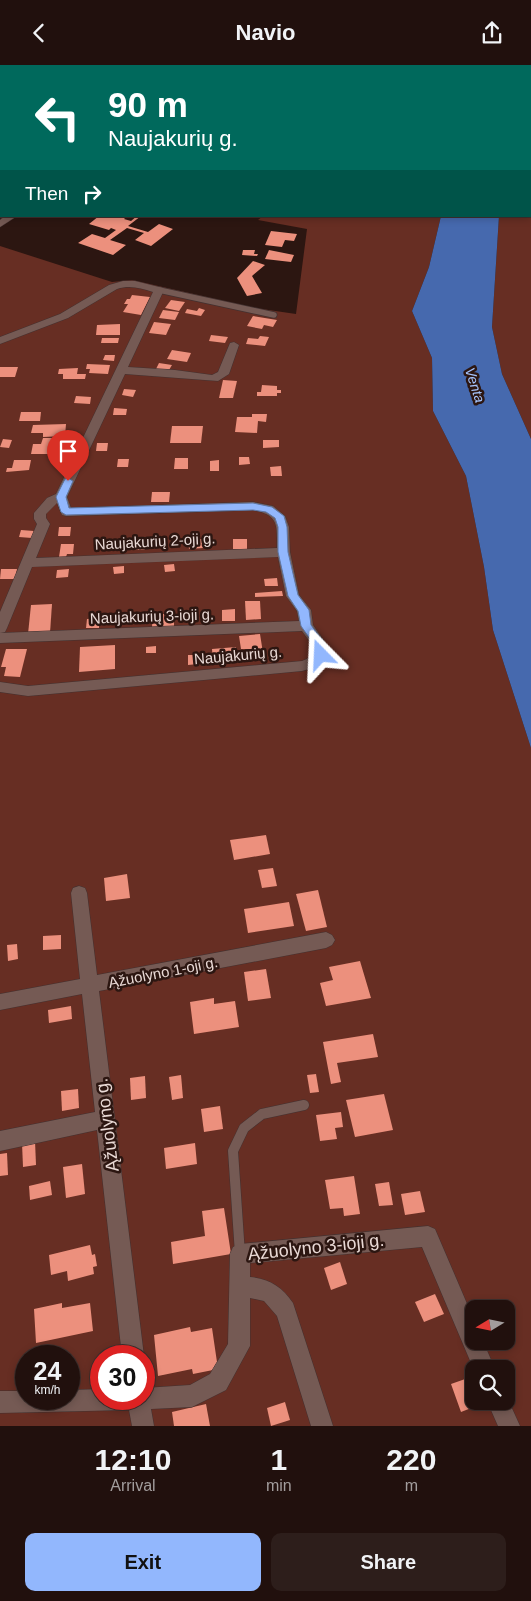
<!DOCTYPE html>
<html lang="en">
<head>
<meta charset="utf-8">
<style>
	:root { --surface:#21100d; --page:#2d1e1b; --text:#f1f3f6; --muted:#a29d9d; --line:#3e302e; --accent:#92b7fd }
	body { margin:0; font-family:Helvetica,sans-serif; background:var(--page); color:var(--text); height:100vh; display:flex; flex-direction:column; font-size:19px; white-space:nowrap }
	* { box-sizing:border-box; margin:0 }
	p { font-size:16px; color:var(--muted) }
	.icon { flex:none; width:28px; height:28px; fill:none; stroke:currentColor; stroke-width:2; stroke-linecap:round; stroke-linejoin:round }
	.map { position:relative; height:1361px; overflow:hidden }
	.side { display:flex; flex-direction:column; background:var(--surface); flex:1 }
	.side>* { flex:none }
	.top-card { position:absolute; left:0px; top:0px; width:531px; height:152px; box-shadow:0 2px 8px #0003,0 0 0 1px var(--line); background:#00695c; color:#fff; overflow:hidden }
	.needle { width:32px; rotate:260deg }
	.controls { position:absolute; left:465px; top:1235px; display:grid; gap:10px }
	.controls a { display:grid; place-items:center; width:50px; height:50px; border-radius:10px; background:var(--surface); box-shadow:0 2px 8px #0003,0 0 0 1px var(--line); font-size:25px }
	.speed { position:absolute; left:15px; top:1280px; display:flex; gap:10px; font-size:25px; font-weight:700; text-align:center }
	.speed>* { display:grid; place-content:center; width:65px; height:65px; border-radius:50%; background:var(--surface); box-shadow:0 2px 8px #0003,0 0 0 1px var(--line); line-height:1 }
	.speed small { font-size:12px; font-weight:400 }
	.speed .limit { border:8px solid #d22; background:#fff; color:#111 }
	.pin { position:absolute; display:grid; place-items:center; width:42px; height:42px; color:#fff; margin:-51px -21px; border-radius:50% 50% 50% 0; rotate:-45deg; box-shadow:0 0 5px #0007 }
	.pin .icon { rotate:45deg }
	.me { position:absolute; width:55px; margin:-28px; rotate:339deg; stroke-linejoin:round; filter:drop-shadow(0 0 4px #0008) }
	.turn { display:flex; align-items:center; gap:18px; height:105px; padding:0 25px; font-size:22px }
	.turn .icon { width:65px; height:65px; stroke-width:2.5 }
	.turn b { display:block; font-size:35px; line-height:42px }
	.then { display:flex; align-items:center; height:48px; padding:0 25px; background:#0003; gap:10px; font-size:19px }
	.eta { display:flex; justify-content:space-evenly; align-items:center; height:85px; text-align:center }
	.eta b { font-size:30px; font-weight:700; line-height:35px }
	.cta { display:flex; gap:10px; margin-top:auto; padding:10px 25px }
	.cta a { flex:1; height:58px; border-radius:10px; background:var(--accent); color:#111; font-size:20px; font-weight:700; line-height:58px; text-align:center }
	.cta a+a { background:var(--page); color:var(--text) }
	header { display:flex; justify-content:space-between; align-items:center; height:65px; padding:0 25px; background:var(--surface); font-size:22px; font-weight:700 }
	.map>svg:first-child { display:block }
	.green { fill:#672e23; fill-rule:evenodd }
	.water { fill:#4669ae }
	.building { fill:#ec907d }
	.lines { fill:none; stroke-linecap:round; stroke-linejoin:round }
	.lane-far1-casing { stroke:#423130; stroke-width:7 }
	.lane-casing { stroke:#423130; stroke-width:11 }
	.street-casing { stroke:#423130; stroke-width:1 }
	.lane-far1 { stroke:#755a54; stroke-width:5.5 }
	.lane { stroke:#755a54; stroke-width:10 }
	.street { fill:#755a54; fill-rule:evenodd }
	.route { fill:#92b7fd; stroke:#5f77a4 }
	.labels { text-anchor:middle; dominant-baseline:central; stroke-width:5; stroke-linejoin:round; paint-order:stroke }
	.far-water-label { font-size:14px; font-style:italic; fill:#a6c4fd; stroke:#2c1611 }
	.street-label { font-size:15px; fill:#e9d9d5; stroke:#2c1611 }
	.near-street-label { font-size:18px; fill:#e9d9d5; stroke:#2c1611 }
</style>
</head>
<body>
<header><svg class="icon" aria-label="back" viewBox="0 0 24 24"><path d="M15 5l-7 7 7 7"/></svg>Navio<svg class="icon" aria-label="share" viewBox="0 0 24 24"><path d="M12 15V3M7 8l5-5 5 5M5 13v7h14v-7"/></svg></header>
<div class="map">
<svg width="531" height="1361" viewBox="0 0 531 1361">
	<rect width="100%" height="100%" fill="#2c1611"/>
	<!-- green -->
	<g class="green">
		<polygon points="324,0 505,0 504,1"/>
		<polygon points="531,55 531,374 502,309 492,262 499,151 530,151"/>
		<path d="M263,151H441L429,202L412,246L432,293L433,346L466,411L484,502L493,565L531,683V1361H0V181L112,217L132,215L255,243L296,249L307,164L258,155ZM474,1244H506V1276H474ZM26,1291H69V1334H26ZM101,1291H144V1334H101ZM474,1304H506V1336H474Z"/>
	</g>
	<!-- water -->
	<polygon class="water" points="441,151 499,151 492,262 502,309 531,374 531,683 493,565 484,502 466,411 433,346 432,293 412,246 429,202"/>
	<!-- building -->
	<g class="building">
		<polygon points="99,151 124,151 126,152 124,154 131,156 137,151 141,151 128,161 148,167 159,159 173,164 151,181 135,175 144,168 127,163 110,175 126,180 113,190 78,178 92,169 105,173 116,165 111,163 109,165 89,159"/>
		<polygon points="271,166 297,169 294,176 285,175 282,182 265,180"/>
		<polygon points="243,185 255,185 254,189 258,189 257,191 242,190"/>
		<polygon points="269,185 294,190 291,197 265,194"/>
		<polygon points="253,196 265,200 252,211 262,228 247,231 237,213"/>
		<polygon points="132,230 150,232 141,250 123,247 128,239 124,239 127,234 130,234"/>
		<polygon points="171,235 185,237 179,246 165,243"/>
		<polygon points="199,243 205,245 201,251 185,248 187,244 197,246"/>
		<polygon points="163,245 179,247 175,255 159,253"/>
		<polygon points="253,251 277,255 273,262 264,260 262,264 247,261"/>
		<polygon points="154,257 171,259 166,270 149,268"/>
		<polygon points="120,259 120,270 96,270 97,260"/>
		<polygon points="211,270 228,272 225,278 209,276"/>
		<polygon points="260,271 269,272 265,281 246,279 248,273 258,274"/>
		<polygon points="102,273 119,273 118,278 101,278"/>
		<polygon points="172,285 191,288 187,297 167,294"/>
		<polygon points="105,290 115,290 114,296 103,295"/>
		<polygon points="159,298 172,300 169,305 156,304"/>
		<polygon points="87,299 110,300 108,309 89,308 90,304 86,304"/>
		<polygon points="0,302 18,302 15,312 0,312"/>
		<polygon points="78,303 77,309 86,309 85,314 63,314 63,309 58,309 59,304"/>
		<polygon points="223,315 237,316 233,333 219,333"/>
		<polygon points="262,320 277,321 277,325 281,325 281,328 277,328 277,331 257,331 257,327 261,327"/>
		<polygon points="124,324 136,325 133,332 122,330"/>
		<polygon points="76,331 91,332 90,339 74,338"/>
		<polygon points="114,343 127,344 126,350 113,350"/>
		<polygon points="21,347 41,347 40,356 19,356"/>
		<polygon points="252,349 267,349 266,357 258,356 257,368 235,367 237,352 252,352"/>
		<polygon points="66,359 65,371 43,372 43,368 31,368 33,360"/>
		<polygon points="172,361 203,361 201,378 170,378"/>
		<polygon points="43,373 62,373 61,377 65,377 63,386 59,386 59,389 31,389 33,379 41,379"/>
		<polygon points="3,374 12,375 9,383 0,382"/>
		<polygon points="263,375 279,375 279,382 263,383"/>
		<polygon points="97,378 108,378 107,386 96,386"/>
		<polygon points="239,392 249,392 250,399 239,400"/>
		<polygon points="175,393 188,393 188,404 174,404"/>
		<polygon points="118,394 129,394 128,402 117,402"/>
		<polygon points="14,395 31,395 29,405 6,407 7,403 12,403"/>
		<polygon points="219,395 219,406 210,406 210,396"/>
		<polygon points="281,401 282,411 271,411 270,402"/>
		<polygon points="152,427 170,427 169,437 151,437"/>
		<polygon points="59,462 71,462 70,471 58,471"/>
		<polygon points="21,465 34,466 32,473 19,472"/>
		<polygon points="202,474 203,483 189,484 188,475"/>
		<rect x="233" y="474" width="14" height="10"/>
		<polygon points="113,477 123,477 122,486 112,486"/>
		<polygon points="132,477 146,478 145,485 131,485"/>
		<polygon points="61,479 74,479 73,489 67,489 66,492 59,492"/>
		<polygon points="174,499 175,506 165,507 164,500"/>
		<polygon points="124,501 124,508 114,509 113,502"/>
		<polygon points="1,504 17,504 15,514 0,514"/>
		<polygon points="69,504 68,512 56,513 57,505"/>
		<polygon points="277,513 278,521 265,521 264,514"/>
		<polygon points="282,526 283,531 255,532 255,528"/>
		<polygon points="245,536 260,536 261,554 246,555"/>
		<polygon points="52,539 50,568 28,569 31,540"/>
		<polygon points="235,544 235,556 222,556 222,545"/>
		<polygon points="153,549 164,549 164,552 174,552 174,562 152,562"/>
		<polygon points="99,553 99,563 86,563 87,554"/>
		<polygon points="260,569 263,588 253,588 253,584 241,584 239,571"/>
		<polygon points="115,580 115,604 79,607 80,582"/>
		<polygon points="156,581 156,588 146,588 146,582"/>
		<polygon points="236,582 237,596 213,598 212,584"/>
		<polygon points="6,584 27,584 20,612 4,611 6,602 1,602"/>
		<polygon points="188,590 197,590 198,599 188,600"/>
		<polygon points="266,770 270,789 234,795 230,775"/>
		<polygon points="273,803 277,821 262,823 258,805"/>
		<polygon points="127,809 130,833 106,836 104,813"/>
		<polygon points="318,825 327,862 306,866 296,829"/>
		<polygon points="289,837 294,861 248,868 244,844"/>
		<polygon points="61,870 61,884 43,885 43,871"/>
		<polygon points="17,879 18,894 8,896 7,880"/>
		<polygon points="360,896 371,933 326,941 320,918 333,915 329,902"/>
		<polygon points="266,904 271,933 248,936 244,907"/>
		<polygon points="214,933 214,939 235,936 239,962 194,969 190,937"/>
		<polygon points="71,941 72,954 49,958 48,945"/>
		<polygon points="373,969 378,992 337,998 341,1017 331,1019 323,977"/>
		<polygon points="316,1009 319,1027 310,1028 307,1010"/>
		<polygon points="181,1010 183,1033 172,1035 169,1012"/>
		<polygon points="145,1011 146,1033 131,1035 130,1013"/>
		<polygon points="78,1024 79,1043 62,1046 61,1026"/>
		<polygon points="384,1029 393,1065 355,1072 346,1035"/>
		<polygon points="220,1041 223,1064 204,1067 201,1044"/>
		<polygon points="341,1047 343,1062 335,1063 337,1074 320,1076 316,1050"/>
		<polygon points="35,1076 36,1100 23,1102 22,1078"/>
		<polygon points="195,1078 197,1099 166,1104 164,1083"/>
		<polygon points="7,1088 8,1110 0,1111 0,1089"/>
		<polygon points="82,1099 85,1129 66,1133 63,1102"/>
		<polygon points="354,1111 360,1149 344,1151 343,1143 330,1144 325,1115"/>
		<polygon points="50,1116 52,1130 30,1135 29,1121"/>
		<polygon points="389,1117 393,1140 379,1141 375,1119"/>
		<polygon points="420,1126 425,1147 405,1150 401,1129"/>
		<polygon points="224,1143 231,1189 173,1199 171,1177 205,1171 202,1146"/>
		<polygon points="90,1180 92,1190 95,1189 97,1201 93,1202 94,1209 68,1216 67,1206 51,1210 49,1190"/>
		<polygon points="340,1197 347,1219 331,1225 324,1203"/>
		<polygon points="435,1229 444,1249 424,1257 415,1237"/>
		<polygon points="62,1238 62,1243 90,1238 93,1266 36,1278 34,1244"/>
		<polygon points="190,1262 191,1267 212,1263 218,1304 193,1309 192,1304 158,1311 154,1270"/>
		<polygon points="468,1313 474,1327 474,1336 477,1336 479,1340 461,1347 451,1319"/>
		<polygon points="285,1337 290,1355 271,1361 267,1343"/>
		<polygon points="206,1339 210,1361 174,1361 172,1347"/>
	</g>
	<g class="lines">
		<!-- lane-far1 casing -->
		<g class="lane-far1-casing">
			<polyline id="lane-far1" points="159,225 274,250"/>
		</g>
		<!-- lane casing -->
		<g class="lane-casing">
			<polyline id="lane" points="240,1189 233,1086 244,1063 262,1049 304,1040"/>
		</g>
		<!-- street casing -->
		<g class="street-casing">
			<g id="street">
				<rect x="0" y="2" width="1" height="5"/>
				<polygon points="5,151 17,151 0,162 0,155"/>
				<path d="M123,216H135L163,223L164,225L128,302L175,305L212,310L218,307L230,278L234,277L239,280L229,309L218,316L125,309L67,432L71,443L253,437L273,441L285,451L289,462L290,487L299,530L311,545L313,560L327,580L328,590L319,601L302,606L28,631L0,627V617L28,621L302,596L309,593L314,589L313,581L302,566L0,578V547L37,459L34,454V448L47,433L56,429L153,227C140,223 130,220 117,224L68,253L0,279V272L60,249L109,220ZM57,438L62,450L66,451L253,445C279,450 277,460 277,483L36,493L50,459L46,453V449ZM278,492L286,531L297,546L299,556L0,568L5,567L7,563L32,502Z"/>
				<polygon points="79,821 85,823 87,828 97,910 326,867 332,870 335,875 332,880 326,883 99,926 144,1291 122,1291 97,1065 0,1086 0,1066 95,1047 82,929 0,945 0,929 80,914 71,828 73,823"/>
				<path d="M428,1161L435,1164L474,1255V1276H483L495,1304L474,1305L422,1182L250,1198V1212C270,1214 282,1222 293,1238L333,1361H311L277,1251L264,1236L250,1233V1281L226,1325L192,1342L151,1344L154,1361H132L129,1345L0,1348V1326H26V1334H69V1325L101,1324V1334H144V1323L190,1320L210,1309L228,1279L230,1189L233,1182L240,1179Z"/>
				<polygon points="506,1330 520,1361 498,1361 487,1336 506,1336"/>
			</g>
		</g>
		<!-- lane-far1 -->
		<use href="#lane-far1" class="lane-far1"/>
		<!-- lane -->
		<use href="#lane" class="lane"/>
		<!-- street -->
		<use href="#street" class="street"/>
	</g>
	<!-- route -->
	<polygon class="route" points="68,413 73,416 66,432 69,443 253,438 272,442 284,451 287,462 288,487 298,530 309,545 311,560 326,580 325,593 317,593 315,581 301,561 298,546 288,531 278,487 278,462 275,453 266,447 253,445 66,450 61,447 56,432 65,414"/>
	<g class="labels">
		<!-- far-water labels -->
		<g class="far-water-label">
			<text transform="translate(475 320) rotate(72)">Venta</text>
		</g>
		<!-- street labels -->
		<g class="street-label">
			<text transform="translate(155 476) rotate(-3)">Naujakurių 2-oji g.</text>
			<text transform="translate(152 551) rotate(-2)">Naujakurių 3-ioji g.</text>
			<text transform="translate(238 590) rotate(-5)">Naujakurių g.</text>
			<text transform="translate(163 907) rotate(-11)">Ąžuolyno 1-oji g.</text>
		</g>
		<!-- near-street labels -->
		<g class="near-street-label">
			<text transform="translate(107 1060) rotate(-97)">Ąžuolyno g.</text>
			<text transform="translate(316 1182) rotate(-6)">Ąžuolyno 3-ioji g.</text>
		</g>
	</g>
</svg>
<div class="controls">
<a><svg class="needle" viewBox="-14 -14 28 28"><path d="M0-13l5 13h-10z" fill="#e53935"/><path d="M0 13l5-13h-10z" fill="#a29d9d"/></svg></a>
<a><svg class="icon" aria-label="search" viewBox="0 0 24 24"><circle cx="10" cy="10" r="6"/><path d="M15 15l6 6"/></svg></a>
</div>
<div class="speed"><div>24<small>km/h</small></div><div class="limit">30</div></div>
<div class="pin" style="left:68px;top:416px;background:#d93025"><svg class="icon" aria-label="arrive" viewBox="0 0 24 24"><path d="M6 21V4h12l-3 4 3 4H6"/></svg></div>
<svg class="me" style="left:321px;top:590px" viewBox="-20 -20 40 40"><path d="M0-17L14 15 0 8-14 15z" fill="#92b7fd" stroke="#fff" stroke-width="4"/></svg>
<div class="top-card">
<div class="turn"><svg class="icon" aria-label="left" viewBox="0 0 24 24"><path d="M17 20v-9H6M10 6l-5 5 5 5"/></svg><div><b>90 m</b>Naujakurių g.</div></div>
<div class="then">Then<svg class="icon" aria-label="right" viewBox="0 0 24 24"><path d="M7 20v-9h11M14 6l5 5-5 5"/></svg></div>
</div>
</div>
<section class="side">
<div class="eta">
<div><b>12:10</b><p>Arrival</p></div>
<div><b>1</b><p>min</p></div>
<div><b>220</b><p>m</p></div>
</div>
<div class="cta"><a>Exit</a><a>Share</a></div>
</section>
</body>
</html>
